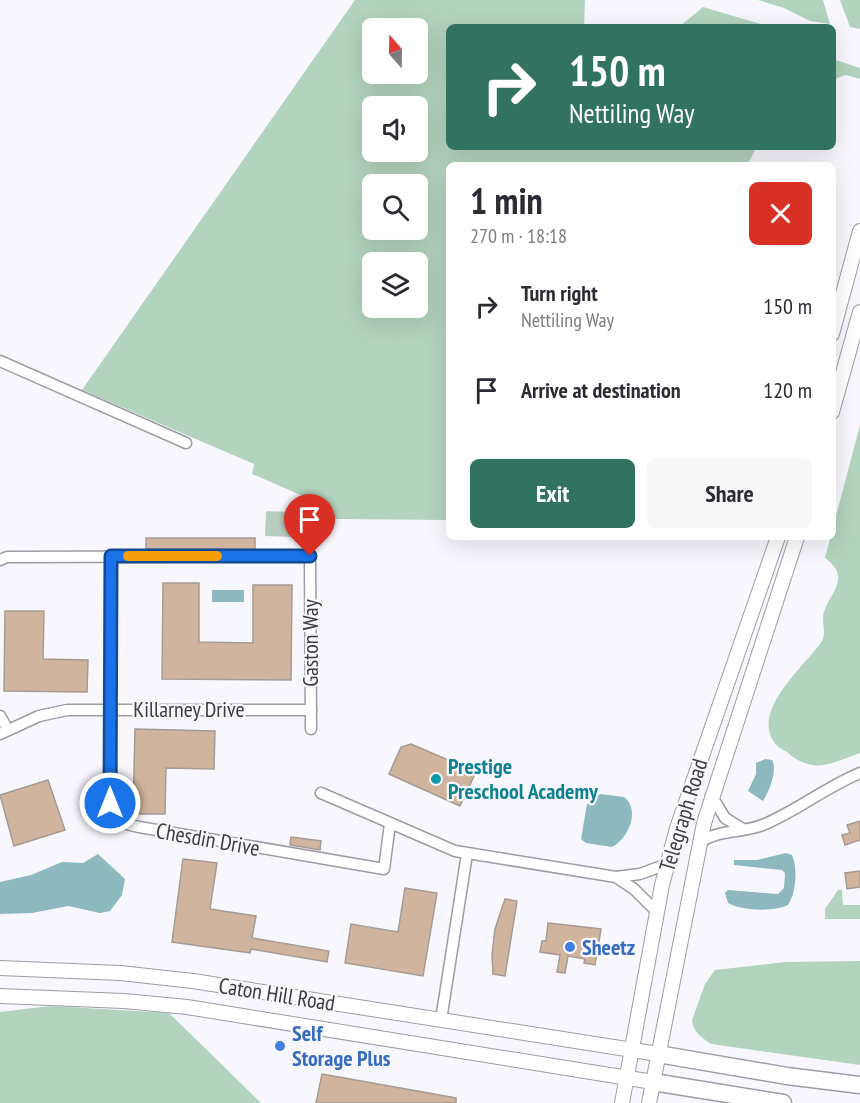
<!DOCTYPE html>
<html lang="en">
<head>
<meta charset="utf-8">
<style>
	:root { --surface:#fff; --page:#f7f7f7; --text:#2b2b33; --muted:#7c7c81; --accent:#317261 }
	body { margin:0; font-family:"PT Sans Narrow",sans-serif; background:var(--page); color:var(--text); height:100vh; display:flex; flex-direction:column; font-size:22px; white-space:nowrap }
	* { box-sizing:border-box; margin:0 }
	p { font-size:20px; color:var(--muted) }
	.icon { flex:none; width:33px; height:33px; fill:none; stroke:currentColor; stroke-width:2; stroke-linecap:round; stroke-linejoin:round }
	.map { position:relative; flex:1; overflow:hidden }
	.sheet { position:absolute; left:446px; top:162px; width:390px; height:378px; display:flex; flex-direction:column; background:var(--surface); border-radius:9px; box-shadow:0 6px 24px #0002 }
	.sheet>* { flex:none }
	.guide { position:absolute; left:446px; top:24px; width:390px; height:126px; border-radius:9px; box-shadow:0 6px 24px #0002; background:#317261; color:#fff; overflow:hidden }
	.needle { width:39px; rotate:340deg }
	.controls { position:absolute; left:362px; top:18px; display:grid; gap:12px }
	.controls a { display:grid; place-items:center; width:66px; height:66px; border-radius:9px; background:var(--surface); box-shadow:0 6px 24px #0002; font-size:30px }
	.pin { position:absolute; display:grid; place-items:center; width:51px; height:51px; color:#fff; margin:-62px -26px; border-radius:50% 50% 50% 0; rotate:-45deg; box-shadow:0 0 6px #0007 }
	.pin .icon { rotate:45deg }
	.me { position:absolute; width:66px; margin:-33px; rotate:0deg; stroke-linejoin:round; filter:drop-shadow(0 0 4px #0008) }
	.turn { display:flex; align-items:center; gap:21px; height:126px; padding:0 24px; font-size:27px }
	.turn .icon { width:78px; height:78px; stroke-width:2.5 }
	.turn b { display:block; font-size:42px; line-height:51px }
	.round { display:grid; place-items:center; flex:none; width:63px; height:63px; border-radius:9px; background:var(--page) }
	.summary { display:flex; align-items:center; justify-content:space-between; height:102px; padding:0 24px }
	h1 { font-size:36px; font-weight:800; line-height:45px }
	.action { display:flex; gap:12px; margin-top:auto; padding:12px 24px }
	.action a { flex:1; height:69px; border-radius:9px; background:var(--accent); color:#fff; font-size:24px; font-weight:800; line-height:69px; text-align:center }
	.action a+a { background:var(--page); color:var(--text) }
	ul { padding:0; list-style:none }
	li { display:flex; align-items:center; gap:18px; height:84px; padding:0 24px }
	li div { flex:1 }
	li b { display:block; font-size:22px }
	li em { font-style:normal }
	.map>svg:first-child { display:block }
	.green { fill:#b7cdbf }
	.forest { fill:#b2d3be; fill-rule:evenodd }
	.water { fill:#8eb8c0 }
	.building { fill:#d1b49d; stroke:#a59b94; stroke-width:1.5 }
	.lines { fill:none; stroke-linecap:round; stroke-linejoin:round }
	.minor-casing { stroke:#9e9ba5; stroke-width:13 }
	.secondary-casing { stroke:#9e9ba5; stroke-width:16 }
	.trunk-casing { stroke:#9e9ba5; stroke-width:19 }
	.minor { stroke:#fff; stroke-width:10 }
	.secondary { stroke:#fff; stroke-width:14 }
	.trunk { stroke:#fff; stroke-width:16 }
	.route-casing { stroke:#114b97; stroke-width:15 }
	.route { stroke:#1a73e8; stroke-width:10 }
	.slow { stroke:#f59e0b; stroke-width:10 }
	.culture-dot { fill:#0f9aa8; stroke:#f9f7fe; stroke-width:2 }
	.shop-dot { fill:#3f7fe0; stroke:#f9f7fe; stroke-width:2 }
	.labels { text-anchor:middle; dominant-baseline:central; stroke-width:4.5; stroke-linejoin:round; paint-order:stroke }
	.street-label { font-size:22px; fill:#3d3c40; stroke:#f9f7fe }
	.culture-label { font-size:22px; font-weight:bold; fill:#0d838f; stroke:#f9f7fe; text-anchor:start }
	.shop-label { font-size:22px; font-weight:bold; fill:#366cbe; stroke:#f9f7fe; text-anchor:start }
</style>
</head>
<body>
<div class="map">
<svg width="860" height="1103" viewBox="0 0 860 1103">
	<rect width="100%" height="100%" fill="#f9f7fe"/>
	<!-- green -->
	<polygon class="green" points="266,511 294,512 293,537 265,536"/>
	<!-- forest -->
	<g class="forest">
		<path d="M355,0H585L584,27H448V147H757L747,165H448V520L334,519L333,509L252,474L254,464L82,390ZM372,28H417V74H372ZM372,106H417V152H372ZM372,184H417V230H372ZM372,262H417V308H372Z"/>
		<polygon points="758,0 823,0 830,24 810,21 784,8"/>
		<polygon points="840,0 860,0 860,29 850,27"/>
		<polygon points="703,7 771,27 679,27"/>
		<polygon points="833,59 860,68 860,79 846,75 837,78 833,88"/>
		<path d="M860,425V753C831,763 814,775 788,753C784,750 777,747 774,742C751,709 807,664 822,641C827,632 820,619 825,609C833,590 850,576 825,558Z"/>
		<polygon points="838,890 842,890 843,905 860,905 860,919 825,919 825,909"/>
		<path d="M860,961V1065L711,1044C701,1037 693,1032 692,1020L705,984L715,970L785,962Z"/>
		<polygon points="51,1006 169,1013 261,1103 0,1103 0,1012"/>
	</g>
	<!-- water -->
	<g class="water">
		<rect x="212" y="590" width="32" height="12"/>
		<path d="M765,759L772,760C778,770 769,792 763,801L748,791L756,774V763Z"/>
		<path d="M600,794L624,797C641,810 628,839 612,847L586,843L581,839L587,804Z"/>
		<path d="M786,853L792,855C798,868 796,893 788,905C774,912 742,911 728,903L725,893L728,890L778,894L784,888L785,873L782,870L734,865V860H757Z"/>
		<polygon points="98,854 125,879 122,895 110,911 100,913 68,906 32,913 0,914 0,882 31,875 62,862 83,863"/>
	</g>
	<!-- building -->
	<g class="building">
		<rect x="146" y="538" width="109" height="11"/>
		<polygon points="163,583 199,583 199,642 253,643 253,585 292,585 291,680 162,679"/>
		<polygon points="5,611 44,611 43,659 88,660 87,692 4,691"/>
		<polygon points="135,729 215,731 214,769 166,768 165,814 133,814"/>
		<polygon points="411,744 476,772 460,806 389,774 401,747"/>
		<polygon points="48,780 65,830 14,846 0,795"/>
		<polygon points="860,821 860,840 845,845 842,835 850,833 847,825"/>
		<polygon points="291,837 321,841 320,850 290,845"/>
		<polygon points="183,859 217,863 210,909 256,916 252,938 329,951 327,962 251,949 250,953 172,942"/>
		<polygon points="860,871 860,887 847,889 845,873"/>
		<polygon points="405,888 437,893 423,976 345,963 351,924 398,932"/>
		<polygon points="505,899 517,901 505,976 493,974 492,955 495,929"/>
		<polygon points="548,923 601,929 595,965 584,963 585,959 568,956 565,973 557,972 560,955 540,952 542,941 546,941"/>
		<polygon points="322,1074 456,1098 456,1103 316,1103"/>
	</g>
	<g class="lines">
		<!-- minor casing -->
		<g class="minor-casing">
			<g id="minor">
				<polyline points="0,361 186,443"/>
				<path d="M111,556L110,803C111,820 124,824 139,827L384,869L390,824"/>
				<polyline points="0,560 7,557 310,556 311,729"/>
				<polyline points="0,716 8,730"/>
				<polyline points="0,734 39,716 67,710 311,710"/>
				<polyline points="321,793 455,851 616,877 640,874 667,864"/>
				<polyline points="711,795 725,818 743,829"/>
				<path d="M699,843C720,828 743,834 765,824C798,810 826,787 860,773"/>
				<polyline points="616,877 634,889 657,912"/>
				<polyline points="441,1020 467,854"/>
			</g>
		</g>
		<!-- secondary casing -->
		<g class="secondary-casing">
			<g id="secondary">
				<polyline points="832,334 860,231"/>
				<polyline points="832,412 860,312"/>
				<polyline points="0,968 120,973 193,981 658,1054"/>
				<polyline points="0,996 124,1001 187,1007 653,1082"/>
				<polyline points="622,1103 662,885 677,828 778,537"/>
				<polyline points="649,1103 704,823 797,537"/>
			</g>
		</g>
		<!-- trunk casing -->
		<g class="trunk-casing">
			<g id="trunk">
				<polyline points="658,1054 787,1076 860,1085"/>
				<polyline points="653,1082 783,1103"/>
			</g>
		</g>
		<!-- minor -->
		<use href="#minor" class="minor"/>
		<!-- secondary -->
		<use href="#secondary" class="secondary"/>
		<!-- trunk -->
		<use href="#trunk" class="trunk"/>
	</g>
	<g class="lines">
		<!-- route casing -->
		<g class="route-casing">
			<polyline id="route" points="110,803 111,556 310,556"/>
		</g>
		<!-- route -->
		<use href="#route" class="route"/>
		<!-- slow -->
		<polyline class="slow" points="128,556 217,556"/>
	</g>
	<!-- markers -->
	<circle class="culture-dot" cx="436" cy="779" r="6"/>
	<g class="shop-dot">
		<circle cx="570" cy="947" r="6"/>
		<circle cx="280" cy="1046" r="6"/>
	</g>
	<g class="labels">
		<!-- street labels -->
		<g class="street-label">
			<text transform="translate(310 643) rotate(-90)">Gaston Way</text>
			<text x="189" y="709">Killarney Drive</text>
			<text transform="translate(683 815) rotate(-73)">Telegraph Road</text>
			<text transform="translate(208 839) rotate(10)">Chesdin Drive</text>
			<text transform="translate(277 994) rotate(9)">Caton Hill Road</text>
		</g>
		<!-- culture labels -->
		<g class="culture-label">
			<text x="448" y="766">Prestige<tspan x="448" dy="25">Preschool Academy</tspan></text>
		</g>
		<!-- shop labels -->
		<g class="shop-label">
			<text x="582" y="947">Sheetz</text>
			<text x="292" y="1033">Self<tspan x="292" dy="25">Storage Plus</tspan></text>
		</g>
	</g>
</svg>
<div class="controls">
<a><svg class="needle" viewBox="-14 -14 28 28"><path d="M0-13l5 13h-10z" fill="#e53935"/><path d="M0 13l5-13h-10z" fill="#7c7c81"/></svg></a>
<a><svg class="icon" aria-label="sound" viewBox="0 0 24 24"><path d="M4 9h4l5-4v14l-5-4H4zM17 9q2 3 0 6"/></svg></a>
<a><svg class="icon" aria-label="search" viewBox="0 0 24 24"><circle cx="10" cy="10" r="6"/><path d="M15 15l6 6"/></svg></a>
<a><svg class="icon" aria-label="layers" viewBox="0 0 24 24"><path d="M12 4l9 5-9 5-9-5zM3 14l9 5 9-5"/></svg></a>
</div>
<div class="pin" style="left:310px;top:556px;background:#d93025"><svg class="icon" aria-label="arrive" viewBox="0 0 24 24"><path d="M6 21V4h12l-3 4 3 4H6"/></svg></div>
<svg class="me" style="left:110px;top:803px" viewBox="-20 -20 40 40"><circle r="17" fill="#1a73e8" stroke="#fff" stroke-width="3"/><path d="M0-11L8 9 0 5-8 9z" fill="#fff"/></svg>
<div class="guide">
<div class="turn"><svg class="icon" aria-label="right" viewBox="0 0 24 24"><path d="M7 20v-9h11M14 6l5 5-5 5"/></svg><div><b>150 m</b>Nettiling Way</div></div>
</div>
<section class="sheet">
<div class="summary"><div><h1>1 min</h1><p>270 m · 18:18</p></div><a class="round" style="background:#d93025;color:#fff"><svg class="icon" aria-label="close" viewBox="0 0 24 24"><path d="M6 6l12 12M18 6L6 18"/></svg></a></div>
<ul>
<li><svg class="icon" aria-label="right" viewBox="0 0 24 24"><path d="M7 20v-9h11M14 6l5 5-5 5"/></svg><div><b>Turn right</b><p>Nettiling Way</p></div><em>150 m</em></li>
<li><svg class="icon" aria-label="arrive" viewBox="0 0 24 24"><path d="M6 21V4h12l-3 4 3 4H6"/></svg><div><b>Arrive at destination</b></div><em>120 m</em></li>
</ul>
<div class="action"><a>Exit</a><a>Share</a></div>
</section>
</div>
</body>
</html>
